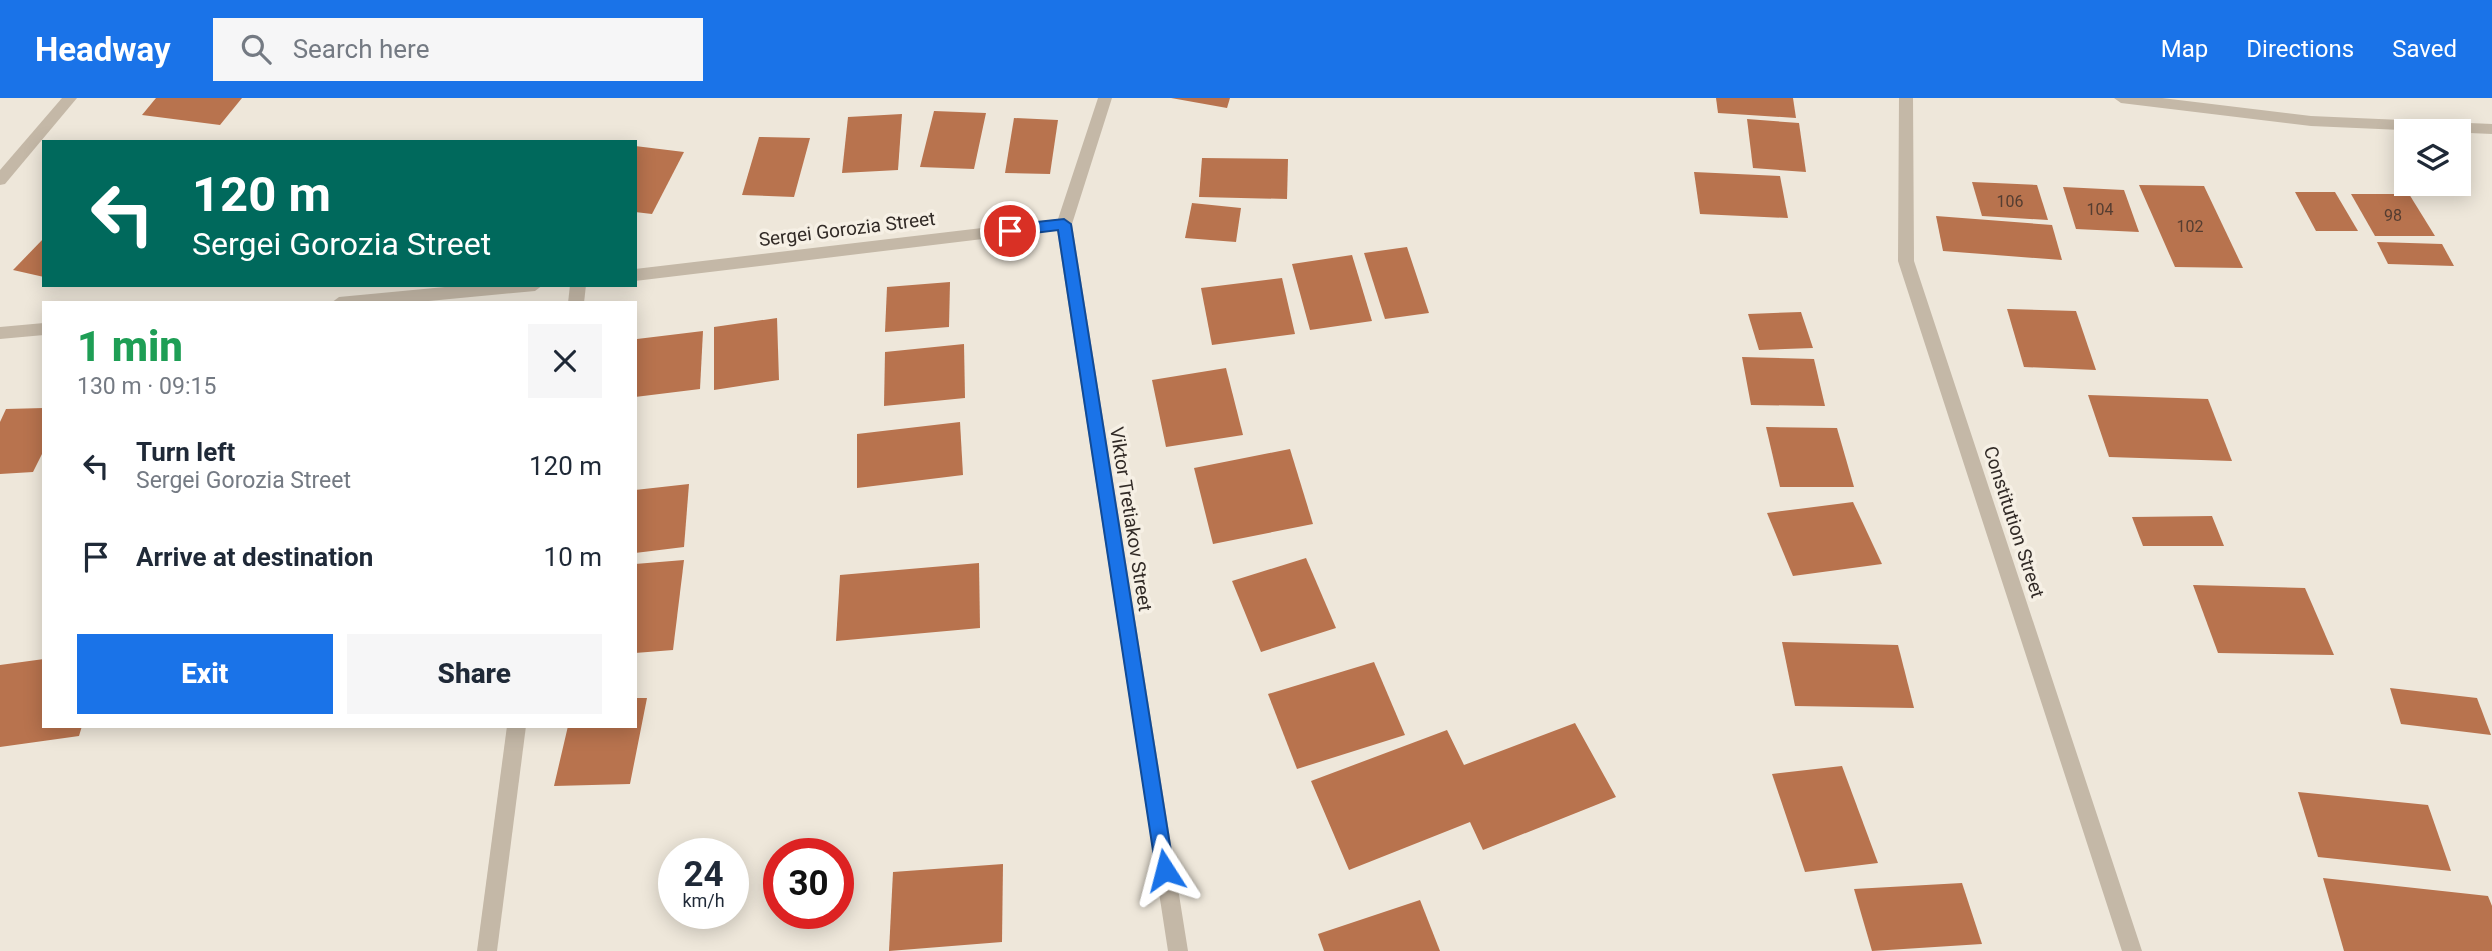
<!DOCTYPE html>
<html lang="en">
<head>
<meta charset="utf-8">
<style>
	:root { --surface:#fff; --page:#f6f6f7; --text:#1f2937; --muted:#747a83; --accent:#1a73e8 }
	body { margin:0; font-family:Roboto,sans-serif; background:var(--page); color:var(--text); height:100vh; display:flex; flex-direction:column; font-size:26px; white-space:nowrap }
	* { box-sizing:border-box; margin:0 }
	p { font-size:23px; color:var(--muted) }
	.icon { flex:none; width:38px; height:38px; fill:none; stroke:currentColor; stroke-width:2; stroke-linecap:round; stroke-linejoin:round }
	.map { position:relative; flex:1; overflow:hidden }
	.details { position:absolute; left:42px; top:203px; width:595px; height:427px; display:flex; flex-direction:column; background:var(--surface); border-radius:0px; box-shadow:0 4px 18px #0003 }
	.details>* { flex:none }
	.banner { position:absolute; left:42px; top:42px; width:595px; height:147px; border-radius:0px; box-shadow:0 4px 18px #0003; background:#00695c; color:#fff; overflow:hidden }
	.fabs { position:absolute; left:2394px; top:21px; display:grid; gap:14px }
	.fabs a { display:grid; place-items:center; width:77px; height:77px; border-radius:0px; background:var(--surface); box-shadow:0 4px 18px #0003; font-size:35px }
	.speed { position:absolute; left:658px; top:740px; display:flex; gap:14px; font-size:35px; font-weight:700; text-align:center }
	.speed>* { display:grid; place-content:center; width:91px; height:91px; border-radius:50%; background:var(--surface); box-shadow:0 4px 18px #0003; line-height:1 }
	.speed small { font-size:18px; font-weight:400 }
	.speed .limit { border:10px solid #d22; background:#fff; color:#111 }
	.pin { position:absolute; display:grid; place-items:center; width:60px; height:60px; color:#fff; margin:-30px; border:4px solid #fff; border-radius:50%; box-shadow:0 2px 7px #0007 }
	.me { position:absolute; width:77px; margin:-38px; rotate:351deg; stroke-linejoin:round; filter:drop-shadow(0 0 5px #0008) }
	.turn { display:flex; align-items:center; gap:24px; height:147px; padding:0 35px; font-size:32px }
	.turn .icon { width:91px; height:91px; stroke-width:2.5 }
	.turn b { display:block; font-size:49px; line-height:60px }
	.round { display:grid; place-items:center; flex:none; width:74px; height:74px; border-radius:0px; background:var(--page) }
	.head { display:flex; align-items:center; justify-content:space-between; height:119px; padding:0 35px }
	h1 { font-size:42px; font-weight:800; line-height:52px; color:#1e9e55 }
	.action { display:flex; gap:14px; margin-top:auto; padding:14px 35px }
	.action a { flex:1; height:80px; border-radius:0px; background:var(--accent); color:#fff; font-size:28px; font-weight:800; line-height:80px; text-align:center }
	.action a+a { background:var(--page); color:var(--text) }
	ul { padding:0; list-style:none }
	li { display:flex; align-items:center; gap:21px; height:91px; padding:0 35px }
	li div { flex:1 }
	li b { display:block; font-size:26px }
	li em { font-style:normal }
	header { display:flex; align-items:center; gap:42px; box-sizing:border-box; height:98px; padding:0 35px; background:var(--accent); color:#fff }
	header strong { font-size:33px }
	nav { display:flex; gap:38px; margin-inline-start:auto; font-size:24px }
	.search { width:490px; height:63px; background:var(--page); display:flex; align-items:center; gap:18px; box-sizing:border-box; padding:0 24px; border-radius:0px; color:var(--muted); font-size:26px }
	.map>svg:first-child { display:block }
	.building { fill:#b8734e }
	.lines { fill:none; stroke-linecap:round; stroke-linejoin:round }
	.minor { fill:#c4b8a7; fill-rule:evenodd }
	.route { fill:#1a73e8; stroke:#114b97; stroke-width:2 }
	.labels { text-anchor:middle; dominant-baseline:central; stroke-width:7; stroke-linejoin:round; paint-order:stroke }
	.number-label { font-size:16px; fill:#543d31 }
	.street-label { font-size:19px; fill:#322b27; stroke:#f6f0e5 }
</style>
</head>
<body>
<header>
<strong>Headway</strong>
<div class="search"><svg class="icon" aria-label="search" viewBox="0 0 24 24"><circle cx="10" cy="10" r="6"/><path d="M15 15l6 6"/></svg>Search here</div>
<nav><a>Map</a><a>Directions</a><a>Saved</a></nav>
</header>
<div class="map">
<svg width="2492" height="853" viewBox="0 0 2492 853">
	<rect width="100%" height="100%" fill="#eee7da"/>
	<!-- building -->
	<g class="building">
		<polygon points="156,0 242,0 220,27 142,17"/>
		<polygon points="1171,0 1230,0 1227,10"/>
		<polygon points="1716,0 1793,0 1796,20 1718,15"/>
		<polygon points="934,13 986,15 974,71 920,69"/>
		<polygon points="902,16 898,72 842,75 848,19"/>
		<polygon points="1014,20 1058,22 1050,76 1005,75"/>
		<polygon points="1747,21 1799,25 1806,74 1753,70"/>
		<polygon points="759,39 810,40 794,99 742,97"/>
		<polygon points="635,48 684,54 652,116 635,114"/>
		<polygon points="1202,60 1288,61 1287,101 1199,99"/>
		<polygon points="1694,74 1780,78 1788,120 1700,116"/>
		<polygon points="1972,84 2037,87 2048,122 1982,118"/>
		<polygon points="2139,87 2204,88 2243,170 2175,169"/>
		<polygon points="2063,89 2124,92 2139,134 2076,131"/>
		<polygon points="2295,94 2335,94 2358,133 2316,133"/>
		<polygon points="2351,96 2409,96 2435,138 2375,138"/>
		<polygon points="1192,105 1241,110 1236,144 1185,140"/>
		<polygon points="1936,118 2052,127 2062,162 1943,153"/>
		<polygon points="44,140 44,179 13,172"/>
		<polygon points="2377,144 2442,146 2454,168 2388,166"/>
		<polygon points="1407,149 1429,215 1385,221 1364,155"/>
		<polygon points="1352,157 1372,223 1310,232 1292,166"/>
		<polygon points="1282,180 1295,236 1212,247 1201,190"/>
		<polygon points="950,184 949,229 885,234 887,189"/>
		<polygon points="2007,211 2076,213 2096,272 2024,269"/>
		<polygon points="1801,214 1813,250 1759,252 1748,216"/>
		<polygon points="777,220 779,282 714,292 714,229"/>
		<polygon points="703,233 700,291 635,299 637,241"/>
		<polygon points="964,246 965,300 884,308 885,254"/>
		<polygon points="1742,259 1814,261 1825,308 1751,307"/>
		<polygon points="1226,270 1243,337 1166,349 1152,282"/>
		<polygon points="2088,297 2208,301 2232,363 2109,359"/>
		<polygon points="44,310 44,352 33,374 0,376 0,324 6,311"/>
		<polygon points="960,324 963,377 857,390 857,336"/>
		<polygon points="1766,329 1837,330 1854,389 1780,389"/>
		<polygon points="1290,351 1313,426 1213,446 1194,370"/>
		<polygon points="689,386 684,449 635,455 635,392"/>
		<polygon points="1853,404 1882,466 1793,478 1767,415"/>
		<polygon points="2212,418 2224,448 2143,448 2132,419"/>
		<polygon points="1306,460 1336,530 1261,554 1232,483"/>
		<polygon points="684,462 673,552 635,555 635,466"/>
		<polygon points="979,465 980,530 836,543 840,477"/>
		<polygon points="2193,487 2305,490 2334,557 2218,555"/>
		<polygon points="1782,544 1898,547 1914,610 1795,608"/>
		<polygon points="44,561 44,628 82,628 79,638 0,649 0,567"/>
		<polygon points="1374,564 1405,637 1297,671 1268,596"/>
		<polygon points="2390,590 2477,600 2491,637 2401,626"/>
		<polygon points="635,600 647,600 630,686 554,688 568,628 635,628"/>
		<polygon points="1575,625 1616,699 1483,752 1470,724 1349,772 1311,683 1447,632 1464,667"/>
		<polygon points="1842,668 1878,765 1805,774 1772,676"/>
		<polygon points="2298,694 2428,707 2451,773 2318,759"/>
		<polygon points="1003,766 1002,844 889,853 893,774"/>
		<polygon points="2323,780 2488,798 2492,808 2492,853 2344,853"/>
		<polygon points="1962,785 1982,846 1872,853 1854,791"/>
		<polygon points="1420,802 1440,853 1324,853 1318,836"/>
	</g>
	<g class="lines">
		<!-- minor -->
		<g class="minor">
			<polygon points="62,0 77,0 5,86 0,87 0,72"/>
			<polygon points="1098,0 1112,0 1072,126 1188,853 1168,853 1057,132 635,183 635,171 1058,121"/>
			<polygon points="1899,0 1913,0 1914,163 2142,853 2122,853 1898,163"/>
			<polygon points="2114,0 2162,0 2311,18 2492,26 2492,36 2311,28 2121,5"/>
			<polygon points="466,187 543,187 535,193 408,205 331,205 339,199"/>
			<polygon points="570,187 586,187 584,205 568,205"/>
			<polygon points="44,225 44,237 0,241 0,229"/>
			<polygon points="507,628 526,628 497,853 477,853"/>
		</g>
	</g>
	<!-- route -->
	<polygon class="route" points="1064,121 1071,126 1174,772 1171,779 1165,781 1158,779 1156,772 1058,132 1010,138 1003,133 1010,127"/>
	<g class="labels">
		<!-- number labels -->
		<g class="number-label">
			<text x="2010" y="103">106</text>
			<text x="2100" y="111">104</text>
			<text x="2393" y="117">98</text>
			<text x="2190" y="128">102</text>
		</g>
		<!-- street labels -->
		<g class="street-label">
			<text transform="translate(847 131) rotate(-7)">Sergei Gorozia Street</text>
			<text transform="translate(1131 421) rotate(81)">Viktor Tretiakov Street</text>
			<text transform="translate(2014 424) rotate(72)">Constitution Street</text>
		</g>
	</g>
</svg>
<div class="fabs">
<a><svg class="icon" aria-label="layers" viewBox="0 0 24 24"><path d="M12 4l9 5-9 5-9-5zM3 14l9 5 9-5"/></svg></a>
</div>
<div class="speed"><div>24<small>km/h</small></div><div class="limit">30</div></div>
<div class="pin" style="left:1010px;top:133px;background:#d93025"><svg class="icon" aria-label="arrive" viewBox="0 0 24 24"><path d="M6 21V4h12l-3 4 3 4H6"/></svg></div>
<svg class="me" style="left:1165px;top:772px" viewBox="-20 -20 40 40"><path d="M0-17L14 15 0 8-14 15z" fill="#1a73e8" stroke="#fff" stroke-width="4"/></svg>
<div class="banner">
<div class="turn"><svg class="icon" aria-label="left" viewBox="0 0 24 24"><path d="M17 20v-9H6M10 6l-5 5 5 5"/></svg><div><b>120 m</b>Sergei Gorozia Street</div></div>
</div>
<section class="details">
<div class="head"><div><h1>1 min</h1><p>130 m · 09:15</p></div><a class="round"><svg class="icon" aria-label="close" viewBox="0 0 24 24"><path d="M6 6l12 12M18 6L6 18"/></svg></a></div>
<ul>
<li><svg class="icon" aria-label="left" viewBox="0 0 24 24"><path d="M17 20v-9H6M10 6l-5 5 5 5"/></svg><div><b>Turn left</b><p>Sergei Gorozia Street</p></div><em>120 m</em></li>
<li><svg class="icon" aria-label="arrive" viewBox="0 0 24 24"><path d="M6 21V4h12l-3 4 3 4H6"/></svg><div><b>Arrive at destination</b></div><em>10 m</em></li>
</ul>
<div class="action"><a>Exit</a><a>Share</a></div>
</section>
</div>
</body>
</html>
